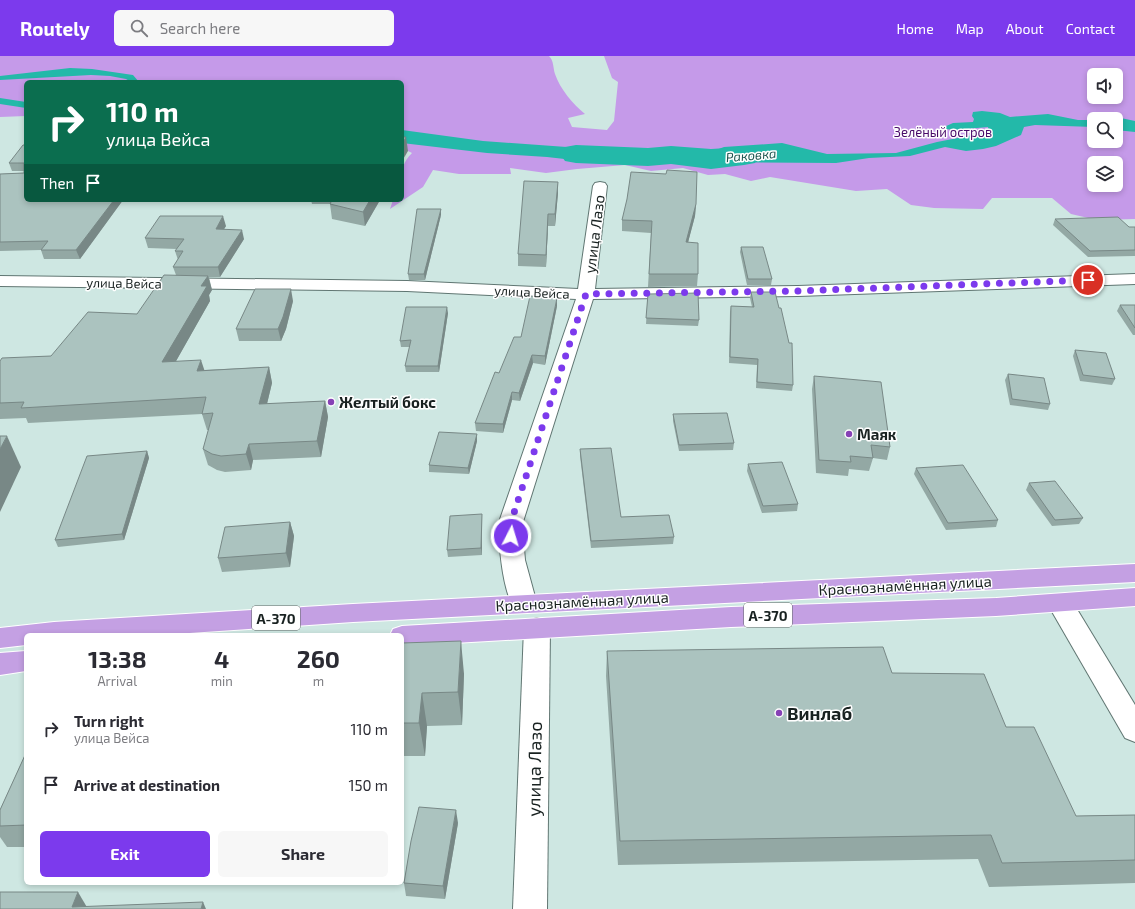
<!DOCTYPE html>
<html lang="en">
<head>
<meta charset="utf-8">
<style>
	:root { --surface:#fff; --page:#f7f7f7; --text:#2b2b33; --muted:#7c7c81; --accent:#7c3aed }
	body { margin:0; font-family:"Exo 2",sans-serif; background:var(--page); color:var(--text); height:100vh; display:flex; flex-direction:column; font-size:15px; white-space:nowrap }
	* { box-sizing:border-box; margin:0 }
	p { font-size:13px; color:var(--muted) }
	.icon { flex:none; width:22px; height:22px; fill:none; stroke:currentColor; stroke-width:2; stroke-linecap:round; stroke-linejoin:round }
	.map { position:relative; flex:1; overflow:hidden }
	.drawer { position:absolute; left:24px; top:577px; width:380px; height:252px; display:flex; flex-direction:column; background:var(--surface); border-radius:6px; box-shadow:0 2px 6px #0003 }
	.drawer>* { flex:none }
	.guide { position:absolute; left:24px; top:24px; width:380px; height:122px; border-radius:6px; box-shadow:0 2px 6px #0003; background:#0b6e4f; color:#fff; overflow:hidden }
	.tools { position:absolute; left:1087px; top:12px; display:grid; gap:8px }
	.tools a { display:grid; place-items:center; width:36px; height:36px; border-radius:6px; background:var(--surface); box-shadow:0 2px 6px #0003; font-size:20px }
	.pin { position:absolute; display:grid; place-items:center; width:34px; height:34px; color:#fff; margin:-17px; border:2px solid #fff; border-radius:50%; box-shadow:0 1px 4px #0007 }
	.me { position:absolute; width:44px; margin:-22px; rotate:5deg; stroke-linejoin:round; filter:drop-shadow(0 0 3px #0008) }
	.turn { display:flex; align-items:center; gap:14px; height:84px; padding:0 16px; font-size:18px }
	.turn .icon { width:52px; height:52px; stroke-width:2.5 }
	.turn b { display:block; font-size:28px; line-height:34px }
	.then { display:flex; align-items:center; height:38px; padding:0 16px; background:#0003; gap:8px; font-size:15px }
	.eta { display:flex; justify-content:space-evenly; align-items:center; height:68px; text-align:center }
	.eta b { font-size:24px; font-weight:700; line-height:28px }
	.cta { display:flex; gap:8px; margin-top:auto; padding:8px 16px }
	.cta a { flex:1; height:46px; border-radius:6px; background:var(--accent); color:#fff; font-size:16px; font-weight:700; line-height:46px; text-align:center }
	.cta a+a { background:var(--page); color:var(--text) }
	ul { padding:0; list-style:none }
	li { display:flex; align-items:center; gap:12px; height:56px; padding:0 16px }
	li div { flex:1 }
	li b { display:block; font-size:15px }
	li em { font-style:normal }
	header { display:flex; align-items:center; gap:24px; box-sizing:border-box; height:56px; padding:0 20px; background:var(--accent); color:#fff }
	header strong { font-size:19px }
	nav { display:flex; gap:22px; margin-inline-start:auto; font-size:14px }
	.search { width:280px; height:36px; background:var(--page); display:flex; align-items:center; gap:10px; box-sizing:border-box; padding:0 14px; border-radius:6px; color:var(--muted); font-size:15px }
	.map>svg:first-child { display:block }
	.forest { fill:#c59ae9; fill-rule:evenodd }
	.water { fill:#23b9a9 }
	.lines { fill:none; stroke-linecap:round; stroke-linejoin:round }
	.river { fill:#23b9a9; fill-rule:evenodd }
	.minor-casing { stroke:#607672; stroke-width:2 }
	.highway-casing { stroke:#fff; stroke-width:2 }
	.minor { fill:#fff; fill-rule:evenodd }
	.highway { fill:#c4a0e3; fill-rule:evenodd }
	.wall { fill:#93a8a4 }
	.shaded-wall { fill:#788886 }
	.building { fill:#abc3bf; stroke:#788886 }
	.route { stroke:#7c3aed; stroke-width:7; stroke-dasharray:0 12.6 }
	.poi-dot { fill:#8641b5; stroke:#fff; stroke-width:1.5 }
	.labels { text-anchor:middle; dominant-baseline:central; stroke-width:3; stroke-linejoin:round; paint-order:stroke }
	.far-park-label { font-size:13px; fill:#480a69; stroke:#fff }
	.far-water-label { font-size:13px; font-style:italic; fill:#1f5750; stroke:#fff }
	.far-street-label { font-size:13px; fill:#182120; stroke:#fff }
	.shield { fill:#fff; stroke:#5d6463; stroke-width:1 }
	.shield-label { font-size:14px; font-weight:bold; fill:#182120 }
	.street-label { font-size:15px; fill:#182120; stroke:#fff }
	.poi-label { font-size:15px; font-weight:bold; fill:#182120; stroke:#fff; text-anchor:start }
	.near-poi-label { font-size:18px; font-weight:bold; fill:#182120; stroke:#fff; text-anchor:start }
	.near-street-label { font-size:18px; fill:#182120; stroke:#fff }
</style>
</head>
<body>
<header>
<strong>Routely</strong>
<div class="search"><svg class="icon" aria-label="search" viewBox="0 0 24 24"><circle cx="10" cy="10" r="6"/><path d="M15 15l6 6"/></svg>Search here</div>
<nav><a>Home</a><a>Map</a><a>About</a><a>Contact</a></nav>
</header>
<div class="map">
<svg width="1135" height="853" viewBox="0 0 1135 853">
	<rect width="100%" height="100%" fill="#cee7e2"/>
	<!-- forest -->
	<path class="forest" d="M0,0H549C554,5 553,12 555,18C560,33 573,48 585,58L568,62L572,71L607,74L614,65L618,26L612,22L604,0H1135V163L1097,164L1071,158L1052,142H992L983,153L934,152L911,149L887,133L856,135L770,121L751,125L725,118L708,119L683,112L651,115L625,109L577,113L546,117L510,112L511,118H459L433,114L423,131L390,153L393,144H402C402,126 398,110 412,97L406,94L402,93V26H26V60L0,61ZM1094,19H1116V41H1094ZM1094,63H1116V85H1094ZM1094,107H1116V129H1094Z"/>
	<!-- water -->
	<g class="water">
		<polygon points="70,12 92,13 133,19 139,26 131,26 126,23 110,20 91,19 0,24 0,20"/>
		<polygon points="0,42 26,46 26,52 0,48"/>
		<polygon points="982,55 1000,57 1010,61 1048,58 1078,64 1094,64 1094,71 1035,69 1024,71 1021,79 996,90 983,93 966,95 945,91 910,100 869,102 836,107 707,106 679,105 668,102 677,97 707,101 716,94 724,91 782,87 827,98 896,97 937,86 989,76 988,71 955,74 945,73 944,71 953,67 973,66 974,63 972,60 973,56"/>
		<polygon points="1106,61 1116,61 1135,65 1135,76 1116,74 1116,63 1098,63"/>
		<polygon points="402,74 483,85 608,94 648,101 645,103 600,107 547,101 487,97 402,87"/>
	</g>
	<g class="lines">
		<!-- river -->
		<polygon class="river" points="576,89 648,92 671,90 711,93 744,91 755,93 760,100 755,107 744,109 711,113 671,108 648,110 576,107 565,105 560,98 565,91"/>
		<!-- minor casing -->
		<g class="minor-casing">
			<g id="minor">
				<path d="M600,126L605,127L607,130L595,233L798,230L1135,218V228L798,240L593,243L522,469L525,504L537,548L533,555L524,557L515,555C502,532 500,495 498,469L576,243L407,235L0,230V220L407,225L578,233L593,130L595,127Z"/>
				<polygon points="1060,538 1069,540 1135,649 1135,686 1125,682 1047,547 1051,540"/>
				<polygon points="537,562 546,565 550,572 547,853 513,853 524,572 528,565"/>
			</g>
		</g>
		<!-- highway casing -->
		<g class="highway-casing">
			<g id="highway">
				<polygon points="1135,508 1135,526 353,566 160,579 26,579 26,589 0,592 0,572 54,566 353,548"/>
				<polygon points="1135,532 1135,550 996,560 731,571 402,590 402,579 390,579 393,573 402,570 731,551 996,542"/>
				<polygon points="26,595 26,615 0,619 0,597"/>
			</g>
		</g>
		<!-- minor -->
		<use href="#minor" class="minor"/>
		<!-- highway -->
		<use href="#highway" class="highway"/>
	</g>
	<!-- wall -->
	<g class="wall">
		<polygon points="26,89 26,144 123,144 80,203 44,203 41,194 0,195 0,118 24,117 24,115 12,115 9,107"/>
		<polygon points="558,126 558,137 555,170 548,170 546,211 518,210 518,198"/>
		<polygon points="311,144 380,144 365,170 332,163 330,148 312,148"/>
		<polygon points="696,148 695,160 688,186 698,218 697,230 648,231 651,177 622,175 622,164"/>
		<polygon points="441,159 425,224 409,224 408,218"/>
		<polygon points="1055,163 1129,171 1135,171 1135,200 1134,200 1088,201 1053,169"/>
		<polygon points="226,170 224,173 244,183 220,221 209,221 212,234 209,239 210,245 176,305 204,314 269,311 272,327 267,348 325,345 328,361 321,401 253,404 251,414 225,416 217,414 208,409 203,393 209,374 207,374 202,358 28,367 26,362 0,363 0,305 51,300 137,258 176,219 173,211 178,204 175,195 177,193 148,192 145,182"/>
		<polygon points="741,191 772,223 771,229 747,229 740,196"/>
		<polygon points="751,236 793,329 792,335 756,332 757,309 729,307 730,256 731,250 752,251 750,242"/>
		<polygon points="648,238 699,264 698,270 646,268"/>
		<polygon points="293,245 286,273 281,285 239,285 236,273"/>
		<polygon points="1120,249 1135,249 1135,279 1133,279 1117,255"/>
		<polygon points="557,250 545,309 533,307 520,345 512,344 503,377 476,375 475,367 499,317 521,281"/>
		<polygon points="448,257 439,316 406,316 405,310 410,291 401,291 400,285"/>
		<polygon points="1075,294 1115,323 1112,329 1080,325 1073,300"/>
		<polygon points="1008,318 1050,348 1048,354 1010,349 1005,324"/>
		<polygon points="814,320 890,391 887,404 873,402 869,415 849,413 848,420 816,417 812,333"/>
		<polygon points="673,358 734,387 733,394 679,395 673,365"/>
		<polygon points="477,378 477,385 469,418 429,416 429,409"/>
		<polygon points="580,393 621,461 674,481 673,488 591,492 580,400"/>
		<polygon points="147,395 149,402 124,484 58,491 55,484"/>
		<polygon points="748,408 798,448 797,455 762,457 747,415"/>
		<polygon points="916,412 998,464 996,471 946,474 914,418"/>
		<polygon points="1029,427 1083,462 1079,468 1052,470 1026,434"/>
		<polygon points="482,458 482,499 448,501 447,494"/>
		<polygon points="290,466 294,480 290,511 222,516 218,502"/>
		<polygon points="402,587 464,618 462,669 427,670 425,700 402,700"/>
		<polygon points="607,595 892,617 1006,671 1076,760 1135,759 1135,827 989,831 978,803 618,809 606,620"/>
		<polygon points="26,697 26,791 7,791 0,781 0,754"/>
		<polygon points="458,767 445,843 406,840 404,827"/>
	</g>
	<!-- shaded-wall -->
	<g class="shaded-wall">
		<polygon points="406,81 408,95 402,105 402,89"/>
		<polygon points="558,126 558,137 555,170 555,158"/>
		<polygon points="114,144 123,144 80,203 76,194"/>
		<polygon points="370,144 380,144 365,170 363,156"/>
		<polygon points="696,148 695,160 685,198 686,186"/>
		<polygon points="441,153 441,159 425,224 424,218"/>
		<polygon points="548,158 548,170 546,211 546,199"/>
		<polygon points="223,160 226,170 218,183 216,173"/>
		<polygon points="242,174 244,183 220,221 218,211"/>
		<polygon points="208,220 212,234 209,239 210,245 167,321 162,306 201,230"/>
		<polygon points="291,233 293,245 286,273 281,285 278,273"/>
		<polygon points="557,242 557,250 545,309 545,300"/>
		<polygon points="447,251 448,257 439,316 438,310"/>
		<polygon points="532,299 533,307 520,345 519,337"/>
		<polygon points="201,304 206,319 197,315"/>
		<polygon points="269,311 272,327 263,364 259,348"/>
		<polygon points="512,336 512,344 503,377 503,368"/>
		<polygon points="325,345 328,361 321,401 317,385"/>
		<polygon points="477,378 477,385 469,418 468,412"/>
		<polygon points="7,380 21,411 0,456 0,393"/>
		<polygon points="249,388 253,404 251,414 246,398"/>
		<polygon points="147,395 149,402 124,484 122,478"/>
		<polygon points="482,458 482,499 481,492"/>
		<polygon points="290,466 294,480 290,511 286,497"/>
		<polygon points="461,585 464,618 462,669 458,636"/>
		<polygon points="422,637 427,670 425,700 419,667"/>
		<polygon points="456,754 458,767 445,843 443,830"/>
		<polygon points="78,836 88,853 72,851"/>
		<polygon points="203,846 206,853 201,853"/>
	</g>
	<!-- building -->
	<g class="building">
		<polygon points="402,81 406,81 402,89"/>
		<polygon points="23,89 26,89 26,144 114,144 76,194 41,194 48,185 0,186 0,118 24,117 24,107 9,107"/>
		<polygon points="667,114 697,116 696,148 686,186 698,187 698,218 649,218 652,165 622,164 627,143 631,116 666,118"/>
		<polygon points="524,125 558,126 555,158 548,158 546,199 518,198"/>
		<polygon points="332,144 370,144 363,156 330,148"/>
		<polygon points="417,153 441,153 424,218 408,218"/>
		<polygon points="160,160 223,160 216,173 242,174 218,211 173,211 183,195 175,195 184,183 145,182"/>
		<polygon points="1118,161 1129,171 1135,171 1135,194 1090,195 1055,163"/>
		<polygon points="741,191 763,191 772,223 748,223"/>
		<polygon points="164,219 208,220 201,230 207,230 162,306 201,304 197,315 269,311 259,348 325,345 317,385 249,388 246,398 221,400 212,398 203,393 213,357 202,358 206,341 21,352 24,346 0,347 0,305 2,302 51,300 88,256 137,258"/>
		<polygon points="255,233 291,233 283,261 278,273 236,273"/>
		<polygon points="751,236 775,236 779,252 781,252 789,287 792,287 793,329 757,326 758,303 730,301 731,250 754,251"/>
		<polygon points="698,237 699,264 646,262 648,238"/>
		<polygon points="530,240 557,242 545,300 532,299 519,337 512,336 503,368 475,367 495,316 499,317 514,281 521,281"/>
		<polygon points="1120,249 1135,249 1135,272"/>
		<polygon points="406,251 447,251 438,310 405,310 411,284 400,285"/>
		<polygon points="1075,294 1106,297 1115,323 1083,319"/>
		<polygon points="1008,318 1044,322 1050,348 1012,343"/>
		<polygon points="814,320 881,326 890,391 871,389 873,402 850,400 851,406 819,404"/>
		<polygon points="727,357 734,387 679,389 673,358"/>
		<polygon points="439,376 477,378 468,412 429,409"/>
		<polygon points="0,380 7,380 0,393"/>
		<polygon points="611,392 621,461 669,459 674,481 591,485 580,393"/>
		<polygon points="147,395 122,478 55,484 87,400"/>
		<polygon points="782,406 798,448 763,450 748,408"/>
		<polygon points="963,409 998,464 948,467 916,412"/>
		<polygon points="1055,425 1083,462 1055,464 1029,427"/>
		<polygon points="482,458 481,492 447,494 450,460"/>
		<polygon points="290,466 286,497 218,502 225,471"/>
		<polygon points="461,585 458,636 422,637 419,667 402,667 402,587"/>
		<polygon points="883,591 892,617 984,618 1006,671 1034,671 1076,760 1135,759 1135,804 1002,807 991,779 620,785 607,595"/>
		<polygon points="26,697 26,769 0,770 0,754"/>
		<polygon points="419,751 456,754 443,830 404,827 411,785"/>
		<polygon points="0,836 78,836 72,851 203,846 201,853 0,853"/>
	</g>
	<g class="lines">
		<!-- route -->
		<polyline class="route" points="511,480 510,469 586,238 798,235 1088,224"/>
	</g>
	<!-- markers -->
	<g class="poi-dot">
		<circle cx="331" cy="346" r="4"/>
		<circle cx="849" cy="378" r="4"/>
		<circle cx="779" cy="657" r="4"/>
	</g>
	<g class="labels">
		<!-- far-park labels -->
		<g class="far-park-label">
			<text x="943" y="76">Зелёный остров</text>
		</g>
		<!-- far-water labels -->
		<g class="far-water-label">
			<text transform="translate(751 99) rotate(-5)">Раковка</text>
		</g>
		<!-- far-street labels -->
		<g class="far-street-label">
			<text transform="translate(124 227) rotate(1)">улица Вейса</text>
			<text transform="translate(532 236) rotate(3)">улица Вейса</text>
		</g>
		<!-- shield labels -->
		<g class="shield">
			<rect x="744" y="547" width="48" height="24" rx="3"/>
			<rect x="252" y="550" width="48" height="24" rx="3"/>
		</g>
		<g class="shield-label">
			<text x="768" y="559">А-370</text>
			<text x="276" y="562">А-370</text>
		</g>
		<!-- street labels -->
		<g class="street-label">
			<text transform="translate(594 178) rotate(-83)">улица Лазо</text>
			<text transform="translate(905 529) rotate(-3)">Краснознамённая улица</text>
			<text transform="translate(582 545) rotate(-3)">Краснознамённая улица</text>
		</g>
		<!-- poi labels -->
		<g class="poi-label">
			<text x="339" y="346">Желтый бокс</text>
			<text x="857" y="378">Маяк</text>
		</g>
		<!-- near-poi labels -->
		<g class="near-poi-label">
			<text x="787" y="657">Винлаб</text>
		</g>
		<!-- near-street labels -->
		<g class="near-street-label">
			<text transform="translate(534 713) rotate(-89)">улица Лазо</text>
		</g>
	</g>
</svg>
<div class="tools">
<a><svg class="icon" aria-label="sound" viewBox="0 0 24 24"><path d="M4 9h4l5-4v14l-5-4H4zM17 9q2 3 0 6"/></svg></a>
<a><svg class="icon" aria-label="search" viewBox="0 0 24 24"><circle cx="10" cy="10" r="6"/><path d="M15 15l6 6"/></svg></a>
<a><svg class="icon" aria-label="layers" viewBox="0 0 24 24"><path d="M12 4l9 5-9 5-9-5zM3 14l9 5 9-5"/></svg></a>
</div>
<div class="pin" style="left:1088px;top:224px;background:#d93025"><svg class="icon" aria-label="arrive" viewBox="0 0 24 24"><path d="M6 21V4h12l-3 4 3 4H6"/></svg></div>
<svg class="me" style="left:511px;top:480px" viewBox="-20 -20 40 40"><circle r="17" fill="#7c3aed" stroke="#fff" stroke-width="3"/><path d="M0-11L8 9 0 5-8 9z" fill="#fff"/></svg>
<div class="guide">
<div class="turn"><svg class="icon" aria-label="right" viewBox="0 0 24 24"><path d="M7 20v-9h11M14 6l5 5-5 5"/></svg><div><b>110 m</b>улица Вейса</div></div>
<div class="then">Then<svg class="icon" aria-label="arrive" viewBox="0 0 24 24"><path d="M6 21V4h12l-3 4 3 4H6"/></svg></div>
</div>
<section class="drawer">
<div class="eta">
<div><b>13:38</b><p>Arrival</p></div>
<div><b>4</b><p>min</p></div>
<div><b>260</b><p>m</p></div>
</div>
<ul>
<li><svg class="icon" aria-label="right" viewBox="0 0 24 24"><path d="M7 20v-9h11M14 6l5 5-5 5"/></svg><div><b>Turn right</b><p>улица Вейса</p></div><em>110 m</em></li>
<li><svg class="icon" aria-label="arrive" viewBox="0 0 24 24"><path d="M6 21V4h12l-3 4 3 4H6"/></svg><div><b>Arrive at destination</b></div><em>150 m</em></li>
</ul>
<div class="cta"><a>Exit</a><a>Share</a></div>
</section>
</div>
</body>
</html>
